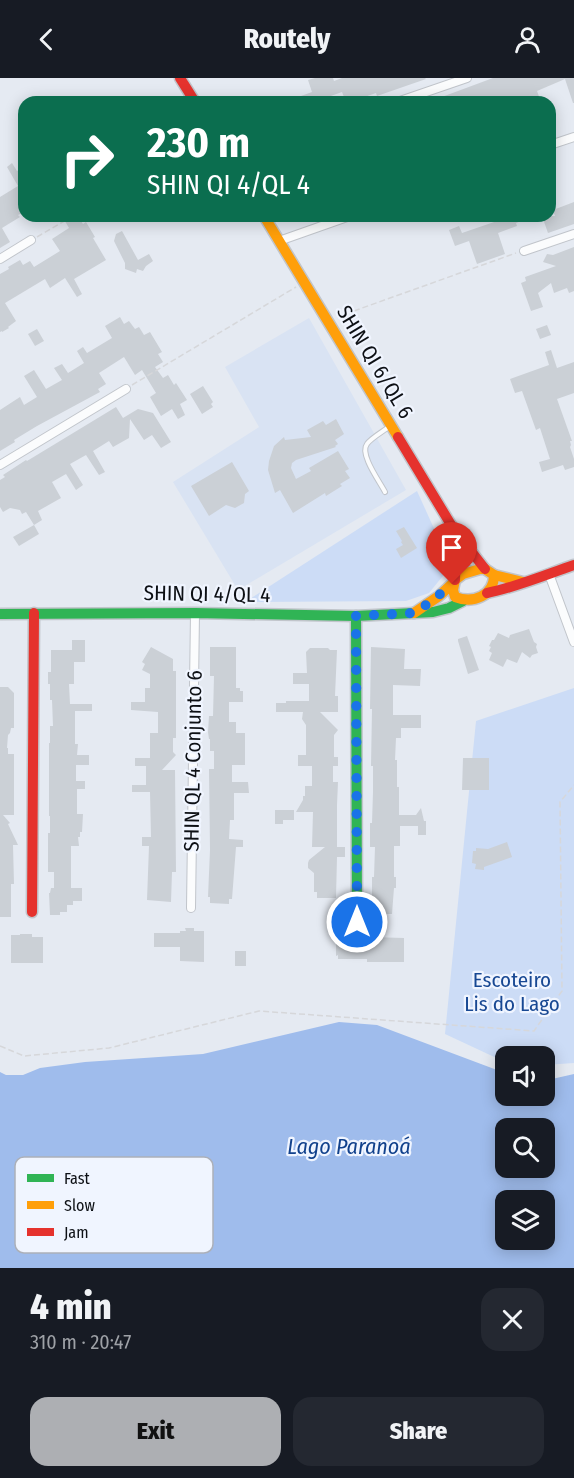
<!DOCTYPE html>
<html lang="en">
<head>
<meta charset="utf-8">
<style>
	:root { --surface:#171b24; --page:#242831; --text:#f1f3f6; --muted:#9ea1a6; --accent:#adafb3 }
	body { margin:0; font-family:"Fira Sans Condensed",sans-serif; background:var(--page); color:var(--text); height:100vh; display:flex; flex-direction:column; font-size:22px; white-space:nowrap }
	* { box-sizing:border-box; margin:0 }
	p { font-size:20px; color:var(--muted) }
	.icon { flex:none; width:33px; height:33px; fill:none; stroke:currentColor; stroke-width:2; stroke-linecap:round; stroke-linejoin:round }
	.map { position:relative; height:1190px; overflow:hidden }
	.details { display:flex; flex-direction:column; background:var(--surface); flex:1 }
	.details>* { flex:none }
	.top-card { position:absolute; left:18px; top:18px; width:538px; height:126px; border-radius:18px; box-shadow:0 3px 15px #0003; background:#0b6e4f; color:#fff; overflow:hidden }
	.buttons { position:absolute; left:495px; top:968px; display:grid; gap:12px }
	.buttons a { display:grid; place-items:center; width:60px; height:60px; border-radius:12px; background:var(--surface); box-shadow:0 3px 15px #0003; font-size:30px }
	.pin { position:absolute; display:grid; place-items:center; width:51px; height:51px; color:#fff; margin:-62px -26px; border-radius:50% 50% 50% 0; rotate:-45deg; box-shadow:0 0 6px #0007 }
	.pin .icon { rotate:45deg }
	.me { position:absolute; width:66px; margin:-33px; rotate:0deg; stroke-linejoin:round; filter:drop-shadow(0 0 4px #0008) }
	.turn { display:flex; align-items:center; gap:21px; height:126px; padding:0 30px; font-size:27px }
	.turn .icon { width:78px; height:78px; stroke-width:2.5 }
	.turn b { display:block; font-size:42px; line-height:51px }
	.round { display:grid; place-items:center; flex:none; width:63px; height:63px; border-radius:18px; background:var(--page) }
	.headline { display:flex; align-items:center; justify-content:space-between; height:102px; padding:0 30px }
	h1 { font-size:36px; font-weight:800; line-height:45px }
	.cta { display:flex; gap:12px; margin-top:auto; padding:12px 30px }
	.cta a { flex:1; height:69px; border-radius:18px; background:var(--accent); color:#111; font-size:24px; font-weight:800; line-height:69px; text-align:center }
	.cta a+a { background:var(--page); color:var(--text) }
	header { display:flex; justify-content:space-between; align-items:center; height:78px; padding:0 30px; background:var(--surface); font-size:27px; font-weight:800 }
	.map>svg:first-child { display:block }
	.built { fill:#d9e3f3 }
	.green { fill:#ccdcf6 }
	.water { fill:#9fbcec; fill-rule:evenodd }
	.building { fill:#cbd0d6 }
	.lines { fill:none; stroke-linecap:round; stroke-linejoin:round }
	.lane-casing { stroke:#c1c5cb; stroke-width:6 }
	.street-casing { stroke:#c1c5cb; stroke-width:10 }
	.fast-casing { stroke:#c1c5cb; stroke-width:13 }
	.slow-casing { stroke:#c1c5cb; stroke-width:13 }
	.jam-casing { stroke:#c1c5cb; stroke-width:13 }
	.path { stroke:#d6d7da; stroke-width:1.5; stroke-dasharray:6 3; stroke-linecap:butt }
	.lane { stroke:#fbfcfd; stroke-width:4 }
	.street { stroke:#fbfcfd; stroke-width:8 }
	.fast { stroke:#30b455; stroke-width:10 }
	.slow { stroke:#ff9f0a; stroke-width:10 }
	.jam { stroke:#e5322d; stroke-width:10 }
	.route { stroke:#1a73e8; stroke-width:10; stroke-dasharray:0 18 }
	.labels { text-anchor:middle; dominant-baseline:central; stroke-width:4.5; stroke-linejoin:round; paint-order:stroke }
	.street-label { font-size:21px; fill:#0d1015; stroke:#f0f5ff }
	.park-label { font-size:21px; fill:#184893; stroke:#f0f5ff }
	.water-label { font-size:22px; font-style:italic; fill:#11418c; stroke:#f0f5ff }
	.key { fill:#f0f5ff; stroke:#acb0b9; stroke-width:1.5 }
	.key-label { font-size:16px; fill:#0d1015 }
</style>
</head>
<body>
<header><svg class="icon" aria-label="back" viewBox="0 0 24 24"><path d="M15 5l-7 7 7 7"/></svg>Routely<svg class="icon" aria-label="person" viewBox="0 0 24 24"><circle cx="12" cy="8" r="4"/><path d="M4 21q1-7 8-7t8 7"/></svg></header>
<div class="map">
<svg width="574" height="1190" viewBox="0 0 574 1190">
	<rect width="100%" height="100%" fill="#e5eaf2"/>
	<!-- built -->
	<polygon class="built" points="309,240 406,412 238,512 173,404 259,349 225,289"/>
	<!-- green -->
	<g class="green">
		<polygon points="417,413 451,488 429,515 406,523 245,524"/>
		<polygon points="574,610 574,985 545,987 544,978 506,978 505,984 445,956 476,643"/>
	</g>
	<!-- water -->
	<path class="water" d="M339,944L377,947L505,995L506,1017H544L545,1001H552L574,996V1190H0V994L6,997H23L40,990L85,984L203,976ZM506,1050H544V1089H506ZM506,1122H544V1161H506Z"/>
	<!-- building -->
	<g class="building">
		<polygon points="315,0 333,0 334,3 342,0 425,0 426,1 377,18 376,15 350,24 346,24 342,14 328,19 329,21 321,24 303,24 301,18 312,14 308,2"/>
		<polygon points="493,0 574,0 574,25 573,25 565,1 537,13 541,24 431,24 431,23"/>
		<polygon points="12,85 17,93 24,88 24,134 18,137 20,139 2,150 10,164 0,170 0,119 18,108 7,89"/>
		<polygon points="574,124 574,146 548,155 542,138 555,138 553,132"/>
		<polygon points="62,138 78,138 83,146 86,144 95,159 93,160 106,182 74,201 82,216 77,219 65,200 50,210 45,201 5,225 16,243 8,249 9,250 2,254 2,253 0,254 0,196 9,191 8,189 20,182 23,187 30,183 34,189 60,173 52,161 69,150"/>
		<polygon points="503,138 532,139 516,145 517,148 498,155 505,176 477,186 469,163 455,168 449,152 459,148 462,155 500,142 499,139"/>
		<polygon points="122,153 138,182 149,176 153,183 146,188 143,193 137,191 136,195 125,191 125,185 114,163 116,156"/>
		<polygon points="574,169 574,213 569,215 567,210 554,215 551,205 538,215 543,229 531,233 521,205 526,203 525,199 556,188 543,184 547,176 553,177"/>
		<polygon points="120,239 124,246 129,243 135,251 139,249 144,257 150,254 162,274 158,276 163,284 155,289 163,300 168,297 174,307 176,305 187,322 180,326 185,337 178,341 172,331 161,338 150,319 156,315 142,292 135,297 124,279 99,295 106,306 98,311 100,314 37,348 14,362 15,364 0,373 0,332 20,319 24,327 37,319 24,298 34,292 46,311 62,302 54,290 62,286 68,295 84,285 77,273 83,269 87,275 112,260 105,248"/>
		<polygon points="547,247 551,257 540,261 536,251"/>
		<polygon points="37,251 44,263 35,268 28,256"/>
		<polygon points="551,272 557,290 574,284 574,315 557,321 572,363 570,363 571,367 570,369 574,381 574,389 565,392 563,387 542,394 539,384 550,381 540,350 536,352 522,313 515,315 510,301 549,287 545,274"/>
		<polygon points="203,308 213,324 211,326 213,329 202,336 190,316"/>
		<polygon points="116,329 123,340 138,331 153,335 171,364 161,370 152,357 144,362 130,341 129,360 113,369 109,363 93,373 105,394 99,397 86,377 70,386 83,407 76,412 66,396 52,404 61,420 38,433 42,442 34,447 26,434 22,436 20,432 10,430 3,434 0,429 0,402 5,399 3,397 26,382 27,383"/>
		<polygon points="336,341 344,356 335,362 338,366 335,368 336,369 296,382 292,385 291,390 296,401 311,393 309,390 338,373 349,391 345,393 350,400 340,406 342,408 326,418 325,415 293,435 280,412 275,415 268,392 269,383 274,368 284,359 285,362 311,359 307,352 323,343 326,347"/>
		<polygon points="232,384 249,413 245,416 244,425 235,430 226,427 209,438 191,408"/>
		<polygon points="34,447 39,456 19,468 13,459"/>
		<polygon points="404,449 417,470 401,480 396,471 403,467 401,464 402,463 396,453"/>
		<polygon points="529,551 534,564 537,566 536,569 538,575 532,577 530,580 522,574 517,585 507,581 503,589 489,582 492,575 489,573 491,569 489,568 492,562 494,562 498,555 509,560 510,557"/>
		<polygon points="467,558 479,592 468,596 458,563 458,561"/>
		<polygon points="72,562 85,562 85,584 74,584 74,606 69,606 70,626 92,626 92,633 75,633 75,666 78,666 77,677 89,677 89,687 76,687 76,703 85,703 85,711 77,711 77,736 83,736 82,754 80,754 80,759 78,759 79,768 71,768 71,810 82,810 82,823 73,823 73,827 67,827 67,834 60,834 60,837 50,837 49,815 50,815 51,810 54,810 54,794 48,794 48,755 50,755 50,738 49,738 49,665 50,665 50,648 53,648 52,622 50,622 50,606 48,606 48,594 51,594 51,572 72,572"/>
		<polygon points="151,569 173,581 173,593 176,593 176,660 173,660 173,674 176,677 162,692 175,692 176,794 172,794 171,824 147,822 149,768 142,768 142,759 151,759 150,714 132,714 132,707 146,707 146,688 135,688 135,680 150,680 150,655 158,655 158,634 131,632 131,624 145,624 145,610 150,610 150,596 142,592 145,586 142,584"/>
		<polygon points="210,569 236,569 236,610 240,610 240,613 243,613 243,624 229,624 229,644 236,644 236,655 245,655 245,687 232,687 232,704 248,704 249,715 234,715 234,742 230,742 229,761 243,762 243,769 236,769 232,821 229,821 229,826 210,825 210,819 208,819 210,772 209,691 214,691 214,673 210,673 210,661 209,661 208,654 209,638 213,638 214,598 210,598"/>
		<polygon points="371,569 405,571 404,591 421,591 420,608 393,607 393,637 421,637 421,650 401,650 401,660 396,660 395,682 397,682 397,709 399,709 399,737 416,737 421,730 424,743 426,743 426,757 418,757 418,748 400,748 400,768 394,768 394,799 396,799 396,810 394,810 392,836 374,836 374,821 372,821 372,799 374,799 375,769 370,769 370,745 372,745 373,714 373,688 371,688 372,631 370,631"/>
		<polygon points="310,570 328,570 330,572 337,572 335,618 338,618 338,634 320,634 338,652 334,657 334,679 338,679 338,688 333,688 333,704 338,704 337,727 337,769 345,769 345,779 337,779 336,820 317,820 317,814 314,814 314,795 308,790 308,785 309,782 325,769 312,769 313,734 296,734 303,722 303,718 305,718 305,708 312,708 312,688 298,688 298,677 306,677 306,647 302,641 303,634 276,634 276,625 286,625 286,623 309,623 309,606 293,606 293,595 307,595 306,574"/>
		<polygon points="0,609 8,609 14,615 14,650 11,650 10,655 8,657 7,670 8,670 8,676 14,676 14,737 3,737 10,745 8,746 18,767 13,767 14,806 11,806 11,839 0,839"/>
		<polygon points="463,680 489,680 489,712 462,712"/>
		<polygon points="275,732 294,732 294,742 283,742 283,746 275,746"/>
		<polygon points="507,764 512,779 484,789 484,792 475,791 476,786 472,785 473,773 476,773 476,770 488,771"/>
		<polygon points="185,850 194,850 194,853 204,853 204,884 180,883 180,869 154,869 154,855 180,855 180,853 186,853"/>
		<polygon points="20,856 32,856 32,859 43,859 43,885 11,885 11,857 20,857"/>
		<polygon points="348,856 370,856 370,859 404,860 404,884 367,884 367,881 338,881 338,877 336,878 336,862 348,862"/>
		<rect x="235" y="873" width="11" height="15"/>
	</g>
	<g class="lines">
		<!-- lane casing -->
		<g class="lane-casing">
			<path id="lane" d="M385,414C380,404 359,376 367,366C371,360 384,353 390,348"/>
		</g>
		<!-- street casing -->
		<g class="street-casing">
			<g id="street">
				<polyline points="397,24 467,0"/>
				<polyline points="550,67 574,59"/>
				<polyline points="279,163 350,138"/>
				<polyline points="524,173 574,156"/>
				<polyline points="0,181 31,162"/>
				<polyline points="0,387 126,311"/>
				<polyline points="549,496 574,564"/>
				<polyline points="191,830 195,535"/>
			</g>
		</g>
		<!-- fast casing -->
		<g class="fast-casing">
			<g id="fast">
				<polyline points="0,536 195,535 356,538 433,534 449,530 463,523"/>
				<polyline points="356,538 357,844"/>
			</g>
		</g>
		<!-- slow casing -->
		<g class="slow-casing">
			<g id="slow">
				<polyline points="264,138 398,359"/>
				<path d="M480,491H485L494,497C494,518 473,526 455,519L453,512L455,502L463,496Z"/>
				<polyline points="494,497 523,504"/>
				<polyline points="414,535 439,518 452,506"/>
			</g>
		</g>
		<!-- jam casing -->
		<g class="jam-casing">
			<g id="jam">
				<polyline points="180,0 195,24"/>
				<polyline points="398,359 453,450 485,491"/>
				<polyline points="453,450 456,471 455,502"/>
				<path d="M487,515C517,509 545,497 574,487"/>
				<polyline points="32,834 34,535"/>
			</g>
		</g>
		<!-- path -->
		<g class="path">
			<polyline points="37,159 73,138"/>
			<polyline points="337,239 516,175"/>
			<polyline points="132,307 296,209"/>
			<polyline points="0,968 24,978 109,970 259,933 534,953 562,913 560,724 574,707"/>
		</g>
		<!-- lane -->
		<use href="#lane" class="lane"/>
		<!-- street -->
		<use href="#street" class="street"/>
		<!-- fast -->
		<use href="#fast" class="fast"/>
		<!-- slow -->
		<use href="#slow" class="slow"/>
		<!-- jam -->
		<use href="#jam" class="jam"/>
	</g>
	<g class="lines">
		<!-- route -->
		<polyline class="route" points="357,844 356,538 414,535 432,523 452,506"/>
	</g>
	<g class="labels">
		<!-- street labels -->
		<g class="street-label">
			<text transform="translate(375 284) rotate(59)">SHIN QI 6/QL 6</text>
			<text transform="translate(207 516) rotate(1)">SHIN QI 4/QL 4</text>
			<text transform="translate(193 683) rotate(-89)">SHIN QL 4 Conjunto 6</text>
		</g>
		<!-- park labels -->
		<g class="park-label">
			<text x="512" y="902">Escoteiro<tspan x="512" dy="24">Lis do Lago</tspan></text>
		</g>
		<!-- water labels -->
		<g class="water-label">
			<text x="349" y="1068">Lago Paranoá</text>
		</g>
	</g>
	<!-- legend -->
	<rect x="15" y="1079" width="198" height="96" rx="9" class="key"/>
	<rect x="27" y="1096" width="27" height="8" fill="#30b455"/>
	<rect x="27" y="1123" width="27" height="8" fill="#ff9f0a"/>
	<rect x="27" y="1150" width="27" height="8" fill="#e5322d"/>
	<g class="key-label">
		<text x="64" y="1106">Fast</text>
		<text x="64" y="1133">Slow</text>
		<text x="64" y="1160">Jam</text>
	</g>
</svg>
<div class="buttons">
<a><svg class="icon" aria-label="sound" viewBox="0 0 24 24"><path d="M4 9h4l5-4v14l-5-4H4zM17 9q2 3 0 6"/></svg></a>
<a><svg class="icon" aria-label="search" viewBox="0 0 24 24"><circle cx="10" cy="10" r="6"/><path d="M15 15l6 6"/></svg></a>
<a><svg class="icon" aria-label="layers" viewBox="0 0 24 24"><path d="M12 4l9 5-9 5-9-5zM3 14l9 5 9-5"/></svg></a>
</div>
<div class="pin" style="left:452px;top:506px;background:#d93025"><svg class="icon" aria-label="arrive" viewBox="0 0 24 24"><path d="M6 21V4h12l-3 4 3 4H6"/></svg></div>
<svg class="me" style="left:357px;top:844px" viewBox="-20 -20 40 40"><circle r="17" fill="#1a73e8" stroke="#fff" stroke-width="3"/><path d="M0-11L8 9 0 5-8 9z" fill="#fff"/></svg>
<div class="top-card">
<div class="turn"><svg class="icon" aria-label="right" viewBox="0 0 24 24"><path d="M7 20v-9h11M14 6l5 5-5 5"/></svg><div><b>230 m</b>SHIN QI 4/QL 4</div></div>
</div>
</div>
<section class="details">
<div class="headline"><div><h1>4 min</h1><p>310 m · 20:47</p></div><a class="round"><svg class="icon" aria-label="close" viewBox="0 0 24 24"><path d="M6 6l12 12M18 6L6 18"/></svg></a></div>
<div class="cta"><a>Exit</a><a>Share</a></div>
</section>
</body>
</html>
